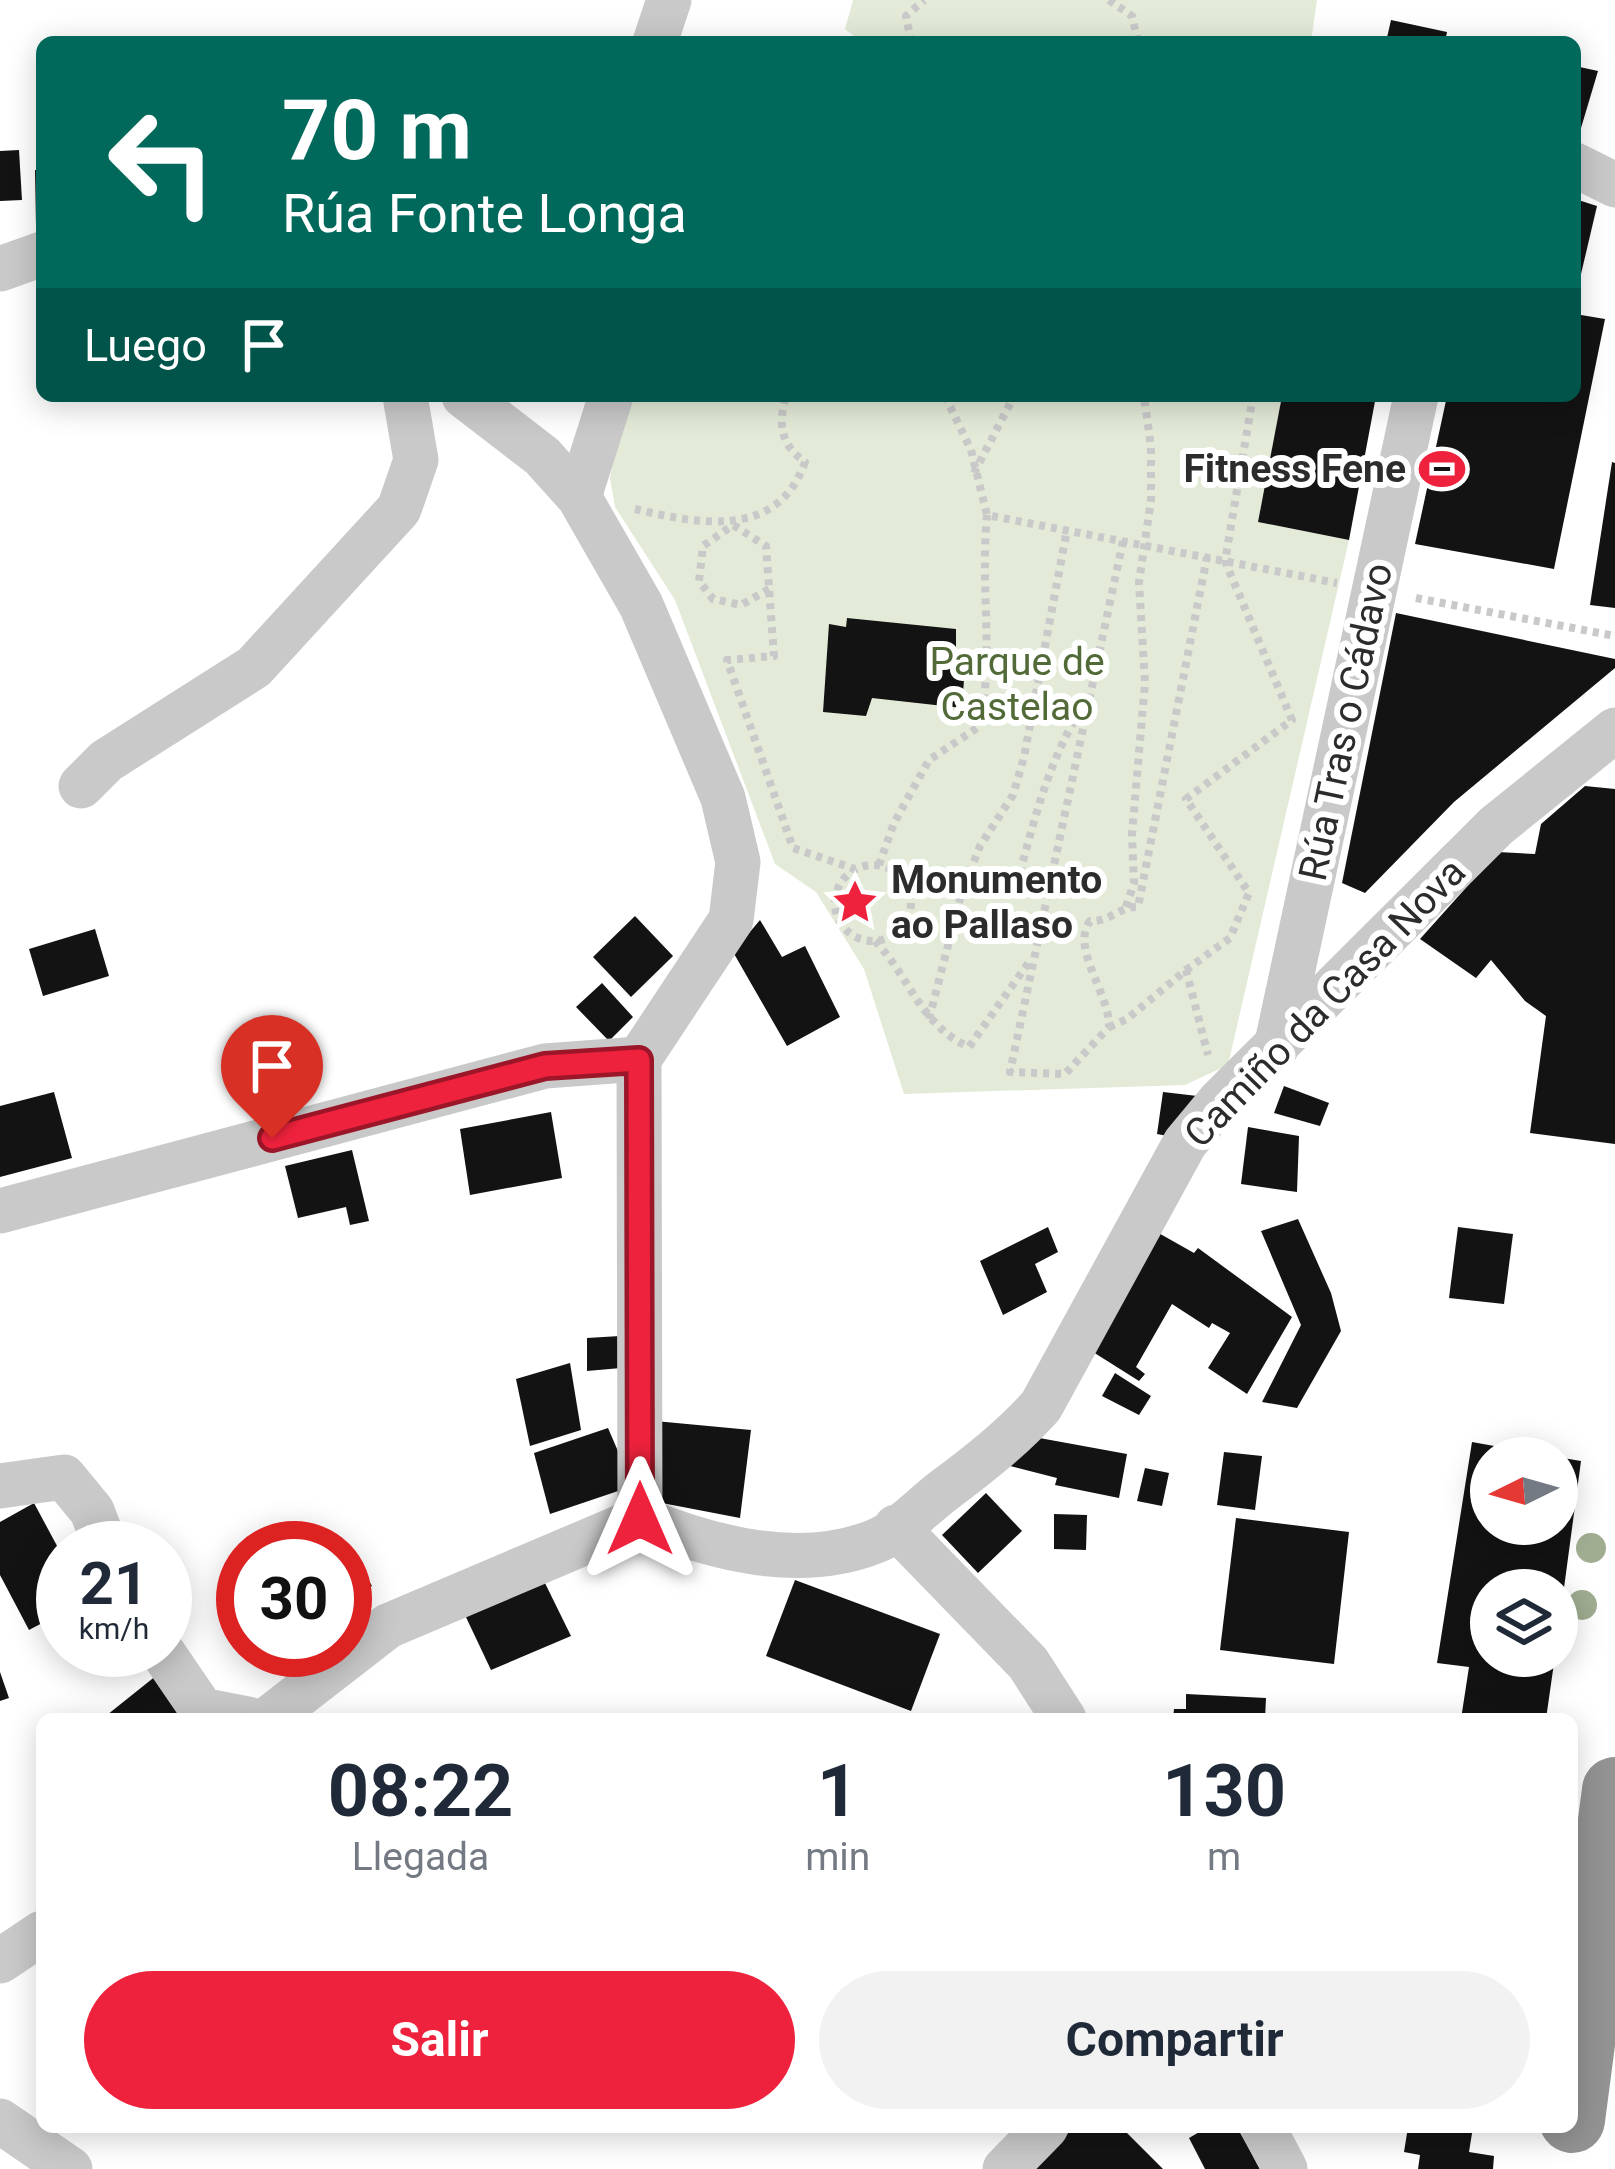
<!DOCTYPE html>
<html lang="es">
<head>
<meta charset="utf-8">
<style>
	:root { --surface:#fff; --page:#f2f2f3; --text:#1f2937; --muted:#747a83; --accent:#ef223d }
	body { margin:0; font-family:Roboto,sans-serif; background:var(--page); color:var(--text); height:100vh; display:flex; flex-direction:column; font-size:45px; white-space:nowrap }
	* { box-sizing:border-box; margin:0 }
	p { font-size:39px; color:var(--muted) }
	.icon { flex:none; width:66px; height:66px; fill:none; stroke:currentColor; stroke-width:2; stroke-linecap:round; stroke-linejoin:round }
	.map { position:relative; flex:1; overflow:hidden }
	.sheet { position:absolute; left:36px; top:1713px; width:1542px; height:420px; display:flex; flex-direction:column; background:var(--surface); border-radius:18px; box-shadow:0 6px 30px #0003 }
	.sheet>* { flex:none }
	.banner { position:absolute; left:36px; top:36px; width:1545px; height:366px; border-radius:18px; box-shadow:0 6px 30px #0003; background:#00695c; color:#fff; overflow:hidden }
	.needle { width:78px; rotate:265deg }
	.fabs { position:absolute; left:1470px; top:1437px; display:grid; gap:24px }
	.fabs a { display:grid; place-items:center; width:108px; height:108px; border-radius:50%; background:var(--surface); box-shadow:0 6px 30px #0003; font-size:60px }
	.speed { position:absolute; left:36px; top:1521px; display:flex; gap:24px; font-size:60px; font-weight:700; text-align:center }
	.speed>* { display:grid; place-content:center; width:156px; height:156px; border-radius:50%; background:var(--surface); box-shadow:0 6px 30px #0003; line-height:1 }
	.speed small { font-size:30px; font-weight:400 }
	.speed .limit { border:18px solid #d22; background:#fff; color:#111 }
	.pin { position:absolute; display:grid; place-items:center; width:102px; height:102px; color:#fff; margin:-123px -51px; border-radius:50% 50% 50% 0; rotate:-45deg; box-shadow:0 0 12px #0007 }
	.pin .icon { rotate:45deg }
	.me { position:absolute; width:132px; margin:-66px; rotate:0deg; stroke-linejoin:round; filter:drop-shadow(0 0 9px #0008) }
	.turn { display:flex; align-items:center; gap:42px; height:252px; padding:0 48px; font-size:54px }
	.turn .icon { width:156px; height:156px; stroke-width:2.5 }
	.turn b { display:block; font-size:84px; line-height:102px }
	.then { display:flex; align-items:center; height:114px; padding:0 48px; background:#0003; gap:24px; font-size:45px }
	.eta { display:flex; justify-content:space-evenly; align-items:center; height:204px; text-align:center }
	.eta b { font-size:72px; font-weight:700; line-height:84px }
	.primary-button { display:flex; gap:24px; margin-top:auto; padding:24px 48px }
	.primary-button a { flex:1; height:138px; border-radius:72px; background:var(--accent); color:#fff; font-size:48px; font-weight:700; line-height:138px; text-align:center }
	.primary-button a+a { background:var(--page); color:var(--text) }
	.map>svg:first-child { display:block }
	.green { fill:#e3ebd8 }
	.building { fill:#131313 }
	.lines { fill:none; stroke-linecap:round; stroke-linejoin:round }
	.path { stroke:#c9c9c9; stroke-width:8; stroke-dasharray:6 6; stroke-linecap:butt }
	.street { stroke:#c9c9c9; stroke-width:45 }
	.highway { stroke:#939393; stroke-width:66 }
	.tree { fill:#a0ad91 }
	.route-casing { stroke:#9b1628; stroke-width:30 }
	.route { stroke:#ef223d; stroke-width:21 }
	.labels { text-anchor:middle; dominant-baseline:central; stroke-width:12; stroke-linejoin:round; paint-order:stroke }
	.poi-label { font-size:39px; font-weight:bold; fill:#2c2c2c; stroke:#fff; text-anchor:end }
	.park-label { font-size:39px; fill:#526a37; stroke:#fff }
	.street-label { font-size:39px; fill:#2c2c2c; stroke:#fff }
</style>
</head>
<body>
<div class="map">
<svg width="1615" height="2169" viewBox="0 0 1615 2169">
	<rect width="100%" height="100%" fill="#fff"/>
	<!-- green -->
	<g class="green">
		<polygon points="853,0 1317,0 1311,42 862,42 845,29"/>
		<polygon points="625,396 1282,396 1258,522 1349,540 1228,1065 1185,1085 904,1094 864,969 816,892 775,864 675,600 615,507 610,478"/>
	</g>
	<!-- building -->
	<g class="building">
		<polygon points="1391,20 1447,32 1445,42 1386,42"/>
		<polygon points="1575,66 1598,71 1581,128 1575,126"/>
		<polygon points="19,150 22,200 0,201 0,151"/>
		<polygon points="35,170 42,171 42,226 36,226"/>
		<polygon points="1575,199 1597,206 1577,291 1575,291"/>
		<polygon points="1575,314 1605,319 1554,569 1415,544 1447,396 1575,396"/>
		<polygon points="1282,396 1376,396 1349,540 1258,522"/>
		<polygon points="1612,462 1615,463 1615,608 1590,605"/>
		<polygon points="1396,613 1615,659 1615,668 1454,802 1365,893 1342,883"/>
		<polygon points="847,618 956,629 956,651 966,651 962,708 872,698 866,716 823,712 829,624 846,627"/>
		<polygon points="1585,786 1615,789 1615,1144 1530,1133 1546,1016 1525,1001 1491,960 1476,978 1420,939 1498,852 1535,854 1541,824"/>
		<polygon points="635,916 673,956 631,997 593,957"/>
		<polygon points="760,920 782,957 805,946 840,1017 787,1046 733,952"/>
		<polygon points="95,929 109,976 43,996 29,949"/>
		<polygon points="602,983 633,1017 609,1041 576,1007"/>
		<polygon points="1284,1086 1329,1103 1320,1126 1274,1113"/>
		<polygon points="54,1092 72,1158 0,1177 0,1106"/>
		<polygon points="1163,1092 1206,1097 1178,1138 1157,1134"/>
		<polygon points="551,1112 562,1178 470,1195 460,1129"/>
		<polygon points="1248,1127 1299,1136 1297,1192 1241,1184"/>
		<polygon points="352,1150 369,1221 350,1225 346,1207 298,1218 285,1166"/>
		<polygon points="1298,1219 1331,1293 1341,1331 1297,1408 1262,1402 1301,1325 1261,1231"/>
		<polygon points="1048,1227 1058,1252 1035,1264 1047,1292 1003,1315 980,1261"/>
		<polygon points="1458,1227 1513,1234 1504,1304 1449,1298"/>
		<polygon points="1155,1231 1194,1253 1198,1248 1292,1317 1247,1394 1208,1368 1230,1333 1212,1323 1209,1328 1172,1304 1136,1367 1145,1374 1139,1381 1093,1352"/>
		<polygon points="620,1336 621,1368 587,1371 587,1338"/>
		<polygon points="570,1363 581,1430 530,1446 516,1379"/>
		<polygon points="1115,1373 1151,1396 1139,1415 1102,1396"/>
		<polygon points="655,1421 751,1430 740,1518 662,1503"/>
		<polygon points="608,1428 633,1486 550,1514 534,1453"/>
		<polygon points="1034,1437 1127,1454 1119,1498 1055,1485 1057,1478 1006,1465"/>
		<polygon points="1472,1442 1549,1456 1491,1458 1491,1524 1557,1524 1557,1457 1581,1461 1560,1618 1557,1590 1491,1590 1491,1656 1555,1656 1546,1719 1461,1719 1469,1667 1437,1663"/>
		<polygon points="1224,1452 1262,1456 1255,1510 1217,1505"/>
		<polygon points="1145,1468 1169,1473 1162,1506 1137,1501"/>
		<polygon points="986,1493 1022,1531 978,1573 942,1535"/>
		<polygon points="34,1503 63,1557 63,1612 29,1630 0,1575 0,1522"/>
		<polygon points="1054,1514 1087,1515 1086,1550 1054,1549"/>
		<polygon points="1236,1518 1349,1532 1334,1664 1220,1650"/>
		<polygon points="341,1537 372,1586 345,1602 345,1548 322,1548"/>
		<polygon points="542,1577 571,1636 491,1670 464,1613"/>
		<polygon points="795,1580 940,1634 911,1711 766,1656"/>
		<polygon points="0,1672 9,1698 0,1701"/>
		<polygon points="157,1675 192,1719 102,1719"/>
		<polygon points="1186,1694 1266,1698 1265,1719 1173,1719 1174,1709 1186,1709"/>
		<polygon points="1074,2127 1121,2127 1163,2169 1033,2169"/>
		<polygon points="1208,2127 1237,2127 1260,2169 1205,2169 1189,2138"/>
		<polygon points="1408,2127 1473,2127 1469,2152 1494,2156 1493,2169 1418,2169 1420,2155 1404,2152"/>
	</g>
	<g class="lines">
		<!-- path -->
		<g class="path">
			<polyline points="1109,0 1132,16 1138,42"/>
			<polyline points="911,42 906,16 924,0"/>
			<polyline points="1212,42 1216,42"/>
			<polyline points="945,396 971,450 987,515 1337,583"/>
			<polyline points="974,473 1014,396"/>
			<path d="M635,509C698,524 778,540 805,462C780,444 778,424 786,396"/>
			<path d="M1123,541L1010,1072L1065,1074L1109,1027C1110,994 1070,948 1090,921C1110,922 1120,906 1138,907L1207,557"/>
			<polyline points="769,589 741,605 713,599 699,581 703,546 733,525 766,546 774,656 727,660 793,848 855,869"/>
			<polyline points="1416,598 1615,636"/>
			<path d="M879,865L894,823L929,760L980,726C994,655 980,587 987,515"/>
			<circle cx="873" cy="903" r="38"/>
			<polyline points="961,895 980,846 1013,795 1024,757 1067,530"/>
			<polyline points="1126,907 1134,883 1132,834 1145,683 1139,582 1151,500 1151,447 1144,396"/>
			<path d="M875,941C909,976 921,1026 969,1047L1029,962"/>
			<polyline points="1186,970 1230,938 1249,893 1186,799 1292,720 1225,561 1253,396"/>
			<path d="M929,1019L961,895L1002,886L1020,872C1037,810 1050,757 1085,703"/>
			<polyline points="1109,1027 1127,1019 1186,970 1208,1055"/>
		</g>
		<!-- street -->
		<g class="street">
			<polyline points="655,42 669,0"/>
			<polyline points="1575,165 1615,185"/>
			<polyline points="0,269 42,254"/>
			<polyline points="464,396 542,456 579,497 641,605 723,798 738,862 731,920 639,1059 640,1519"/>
			<polyline points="579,497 611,396"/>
			<polyline points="81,786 106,761 254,667 399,509 416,460 405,396"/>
			<polyline points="1276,1048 1416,396"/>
			<polyline points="0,1211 545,1066 639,1059"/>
			<polyline points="0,1486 64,1477 92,1511 106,1548"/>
			<path d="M640,1519C712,1548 800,1572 876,1541C899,1532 922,1507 943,1491C978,1465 1011,1439 1041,1406L1185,1143L1219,1102L1496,826L1615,730"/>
			<polyline points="896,1527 1028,1663 1064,1719"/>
			<polyline points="161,1650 202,1710 248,1719"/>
			<polyline points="268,1719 388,1626 640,1519"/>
			<polyline points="0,1961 42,1933"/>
			<polyline points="0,2121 70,2169"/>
			<polyline points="1263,2127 1285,2169"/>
			<polyline points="1005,2169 1046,2127"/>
		</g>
		<!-- highway -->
		<polyline class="highway" points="1572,2120 1615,1790"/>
	</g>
	<!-- trees -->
	<g class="tree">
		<circle cx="1591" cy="1548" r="15"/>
		<circle cx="1582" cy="1605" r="15"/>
	</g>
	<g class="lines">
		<!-- route casing -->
		<g class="route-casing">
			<polyline id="route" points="272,1138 545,1066 639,1060 640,1519"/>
		</g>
		<!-- route -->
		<use href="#route" class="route"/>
	</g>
	<!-- icons -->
	<defs>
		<g id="stadium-bare" transform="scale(3.6)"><path d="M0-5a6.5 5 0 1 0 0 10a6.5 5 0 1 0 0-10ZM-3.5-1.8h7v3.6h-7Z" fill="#ef223d" stroke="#fff" stroke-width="2.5" paint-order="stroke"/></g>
		<g id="sight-bare" transform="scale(3.6)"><path d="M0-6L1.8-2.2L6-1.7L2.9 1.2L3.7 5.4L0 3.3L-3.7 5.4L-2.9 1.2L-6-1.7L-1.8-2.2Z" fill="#ef223d" stroke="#fff" stroke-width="2.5" paint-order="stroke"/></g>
	</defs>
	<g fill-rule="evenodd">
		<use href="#stadium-bare" x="1442" y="469"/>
		<use href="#sight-bare" x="855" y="902"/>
	</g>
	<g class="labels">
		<!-- poi labels -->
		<g class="poi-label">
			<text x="1406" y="469">Fitness Fene</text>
			<text x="891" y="880" text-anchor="start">Monumento<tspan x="891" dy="45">ao Pallaso</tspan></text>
		</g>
		<!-- park labels -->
		<g class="park-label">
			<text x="1017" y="662">Parque de<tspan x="1017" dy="45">Castelao</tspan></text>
		</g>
		<!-- street labels -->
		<g class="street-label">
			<text transform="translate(1346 722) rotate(-78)">Rúa Tras o Cádavo</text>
			<text transform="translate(1325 1003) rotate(-46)">Camiño da Casa Nova</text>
		</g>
	</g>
</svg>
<div class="fabs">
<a><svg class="needle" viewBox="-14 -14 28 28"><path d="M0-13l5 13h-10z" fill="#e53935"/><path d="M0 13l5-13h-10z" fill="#747a83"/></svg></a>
<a><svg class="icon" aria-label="layers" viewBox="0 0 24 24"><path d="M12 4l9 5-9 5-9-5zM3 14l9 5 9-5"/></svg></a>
</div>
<div class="speed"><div>21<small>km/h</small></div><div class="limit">30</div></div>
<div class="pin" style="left:272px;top:1138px;background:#d93025"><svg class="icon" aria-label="arrive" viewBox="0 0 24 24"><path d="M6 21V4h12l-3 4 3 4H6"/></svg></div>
<svg class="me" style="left:640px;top:1519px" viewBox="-20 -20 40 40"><path d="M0-17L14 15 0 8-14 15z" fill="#ef223d" stroke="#fff" stroke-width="4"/></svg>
<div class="banner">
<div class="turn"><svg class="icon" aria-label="left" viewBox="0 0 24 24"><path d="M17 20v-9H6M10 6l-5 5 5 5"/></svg><div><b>70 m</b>Rúa Fonte Longa</div></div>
<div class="then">Luego<svg class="icon" aria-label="arrive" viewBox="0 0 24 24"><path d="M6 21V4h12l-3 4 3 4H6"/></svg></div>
</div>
<section class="sheet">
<div class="eta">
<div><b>08:22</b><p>Llegada</p></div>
<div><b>1</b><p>min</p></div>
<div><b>130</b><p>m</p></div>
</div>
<div class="primary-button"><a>Salir</a><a>Compartir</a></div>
</section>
</div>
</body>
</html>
